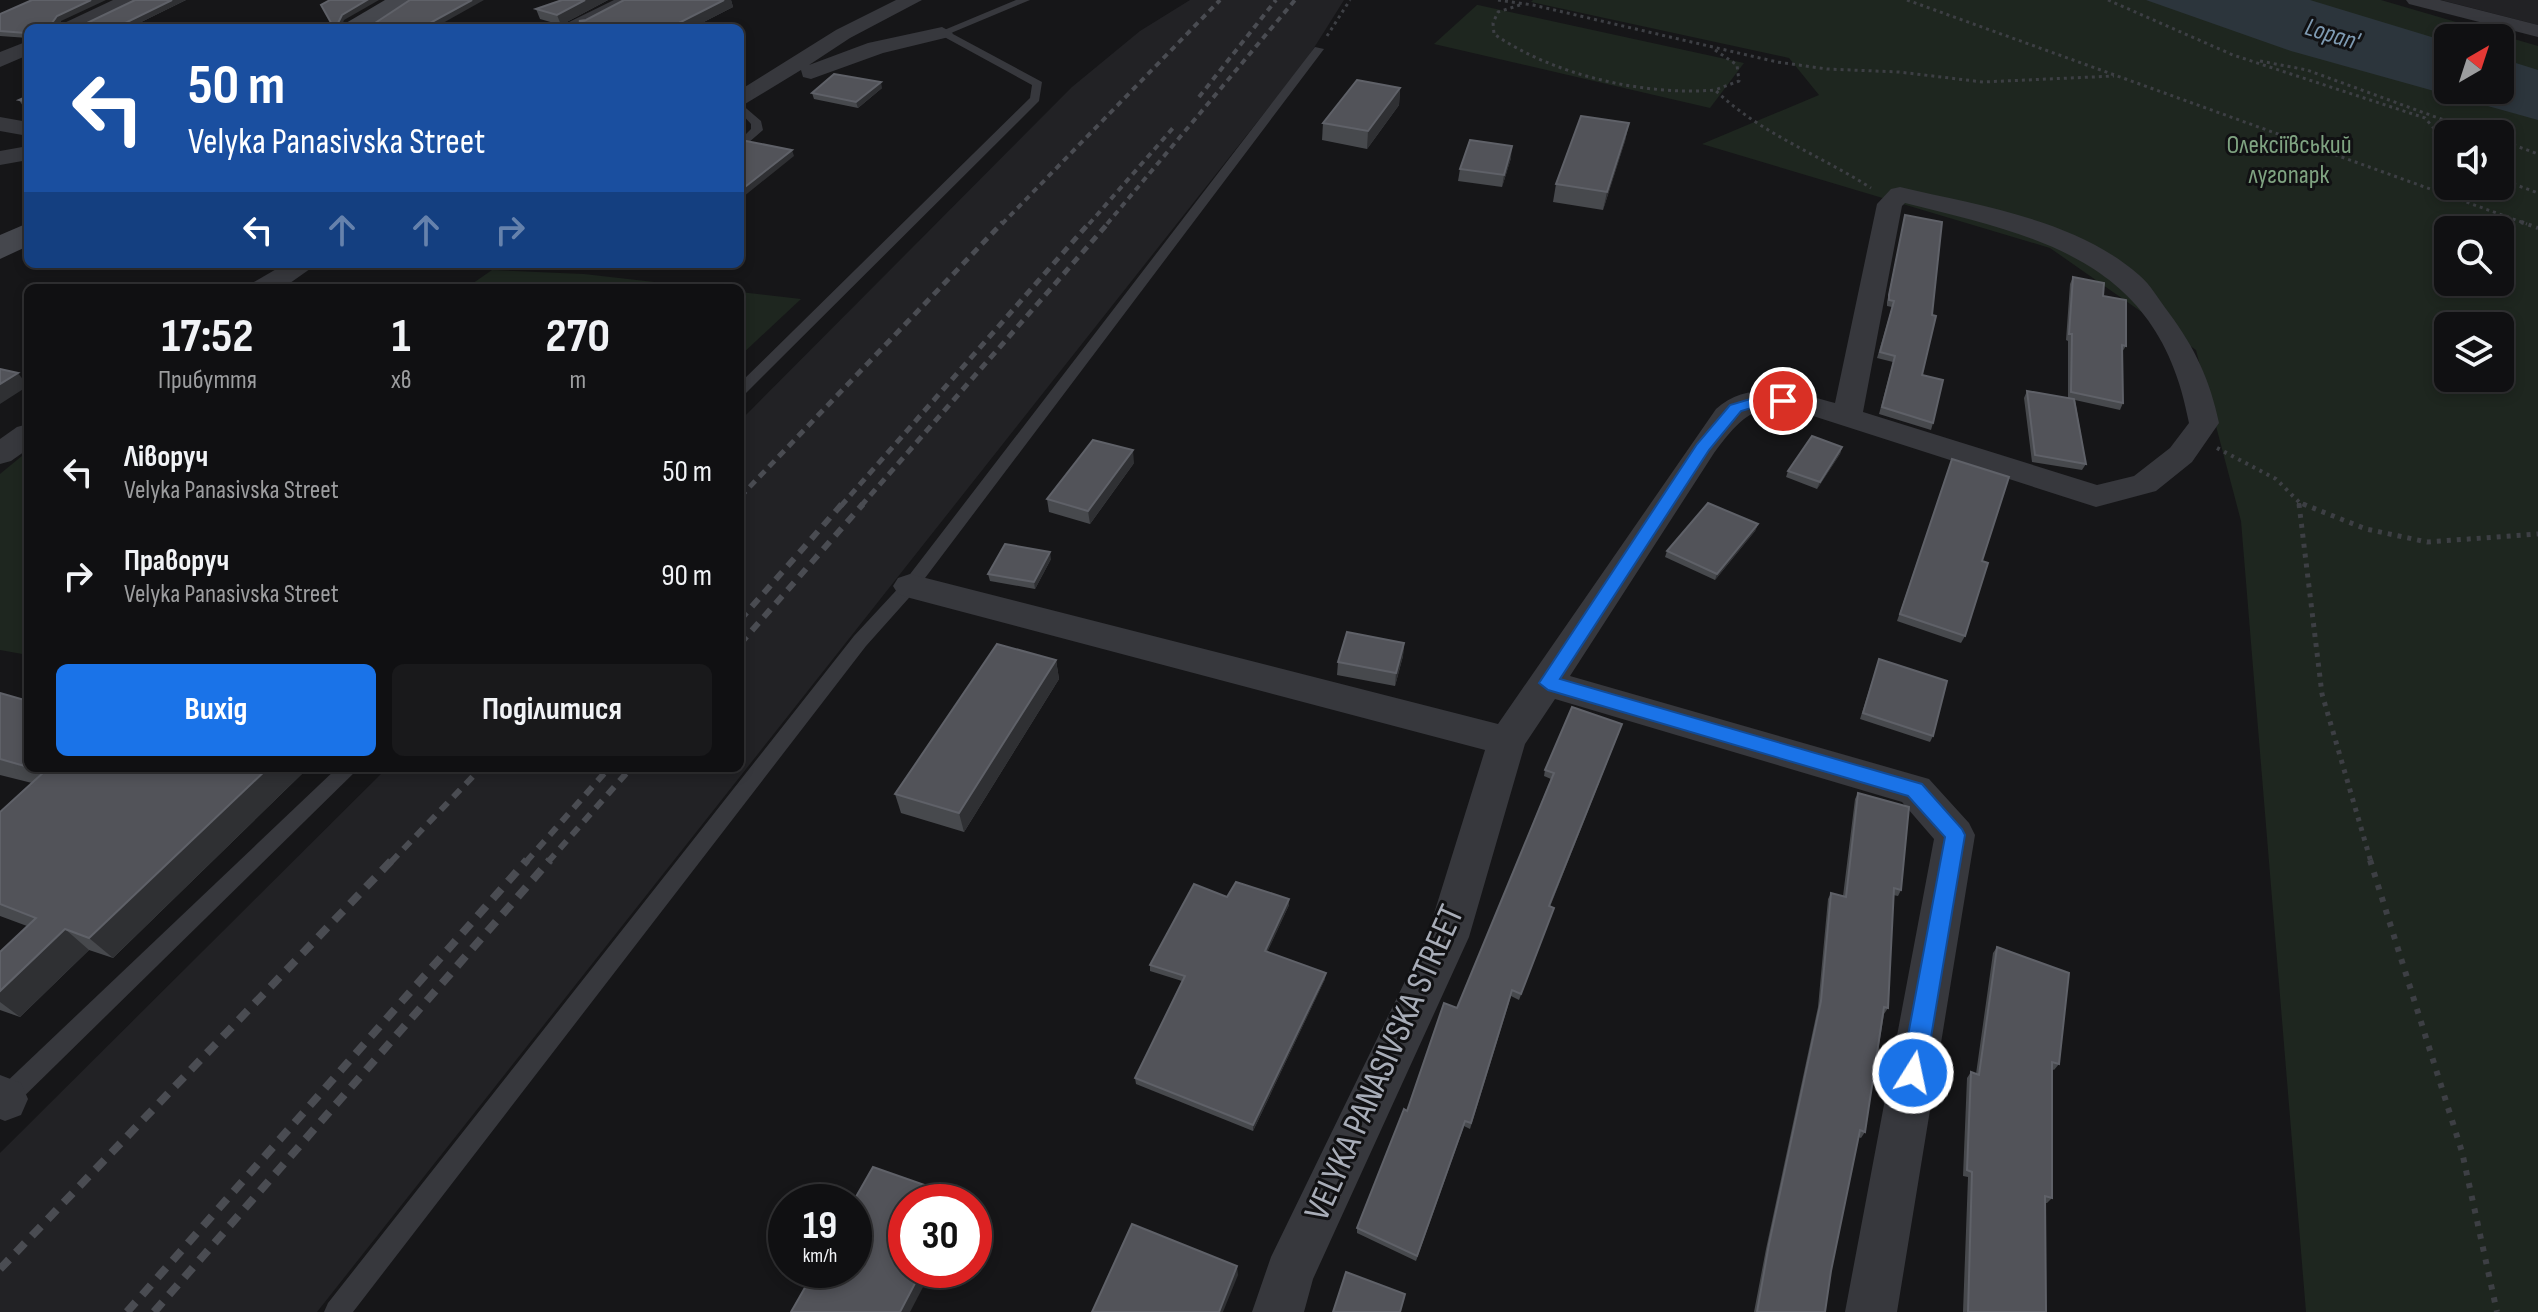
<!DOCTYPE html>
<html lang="uk">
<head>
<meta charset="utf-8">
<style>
	:root { --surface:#101012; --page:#19191b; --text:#f1f3f6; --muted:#9c9d9f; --line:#303032; --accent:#1a73e8 }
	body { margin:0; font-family:"Sofia Sans Condensed",sans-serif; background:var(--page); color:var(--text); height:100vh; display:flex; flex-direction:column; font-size:30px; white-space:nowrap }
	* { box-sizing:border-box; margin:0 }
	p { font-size:26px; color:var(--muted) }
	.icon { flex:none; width:44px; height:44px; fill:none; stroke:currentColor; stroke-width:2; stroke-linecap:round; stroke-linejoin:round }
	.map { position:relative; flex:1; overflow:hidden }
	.drawer { position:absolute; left:24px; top:284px; width:720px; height:488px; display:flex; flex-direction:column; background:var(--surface); border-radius:12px; box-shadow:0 4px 12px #0003,0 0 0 2px var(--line) }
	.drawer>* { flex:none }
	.guide { position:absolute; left:24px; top:24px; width:720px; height:244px; border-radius:12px; box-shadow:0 4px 12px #0003,0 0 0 2px var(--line); background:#1a4fa0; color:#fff; overflow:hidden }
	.needle { width:52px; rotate:39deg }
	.buttons { position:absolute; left:2434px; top:24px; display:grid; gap:16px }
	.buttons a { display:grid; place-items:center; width:80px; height:80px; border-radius:12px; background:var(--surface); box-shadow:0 4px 12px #0003,0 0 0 2px var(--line); font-size:40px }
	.speed { position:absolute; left:768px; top:1184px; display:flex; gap:16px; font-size:40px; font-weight:700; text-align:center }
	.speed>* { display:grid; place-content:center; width:104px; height:104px; border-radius:50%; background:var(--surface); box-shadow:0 4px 12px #0003,0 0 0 2px var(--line); line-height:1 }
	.speed small { font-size:20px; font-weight:400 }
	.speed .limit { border:12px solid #d22; background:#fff; color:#111 }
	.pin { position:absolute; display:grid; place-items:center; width:68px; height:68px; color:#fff; margin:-34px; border:4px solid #fff; border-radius:50%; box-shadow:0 2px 8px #0007 }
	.me { position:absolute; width:88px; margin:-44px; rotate:10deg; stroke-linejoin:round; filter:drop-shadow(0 0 6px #0008) }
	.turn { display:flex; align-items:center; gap:28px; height:168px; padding:0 32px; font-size:36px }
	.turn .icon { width:104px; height:104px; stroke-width:2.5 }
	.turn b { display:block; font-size:56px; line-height:68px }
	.lanes { display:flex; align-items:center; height:76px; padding:0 32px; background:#0003; justify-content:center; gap:40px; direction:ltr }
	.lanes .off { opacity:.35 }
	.eta { display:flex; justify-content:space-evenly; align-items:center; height:136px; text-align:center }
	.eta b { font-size:48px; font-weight:700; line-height:56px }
	.action { display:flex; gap:16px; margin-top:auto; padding:16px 32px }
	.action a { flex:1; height:92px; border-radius:12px; background:var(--accent); color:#fff; font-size:32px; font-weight:700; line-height:92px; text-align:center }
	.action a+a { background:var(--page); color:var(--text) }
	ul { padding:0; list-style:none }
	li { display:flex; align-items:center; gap:24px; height:104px; padding:0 32px }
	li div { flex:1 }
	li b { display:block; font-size:30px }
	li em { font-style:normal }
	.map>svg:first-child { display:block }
	.built { fill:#222225 }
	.green { fill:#1e261f; fill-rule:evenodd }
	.water { fill:#2c353c }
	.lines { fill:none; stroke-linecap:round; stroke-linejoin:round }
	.path-far3 { stroke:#3d3f44; stroke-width:3; stroke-dasharray:3 4; stroke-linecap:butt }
	.path-far2 { stroke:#3d3f44; stroke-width:4; stroke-dasharray:3 5; stroke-linecap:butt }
	.path-far1 { stroke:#3d3f44; stroke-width:5; stroke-dasharray:4 6; stroke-linecap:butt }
	.path { stroke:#3d3f44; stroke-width:6; stroke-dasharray:5 8; stroke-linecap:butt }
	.lane { fill:#37383d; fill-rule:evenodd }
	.street { fill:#37383d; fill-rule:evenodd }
	.secondary { fill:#45474d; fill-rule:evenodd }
	.rail-far3 { stroke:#4a4c52; stroke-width:4; stroke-dasharray:6 5; stroke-linecap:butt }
	.rail-far2 { stroke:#4a4c52; stroke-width:5; stroke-dasharray:8 6; stroke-linecap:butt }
	.rail-far1 { stroke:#4a4c52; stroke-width:6; stroke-dasharray:10 8; stroke-linecap:butt }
	.rail { stroke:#4a4c52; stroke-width:8; stroke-dasharray:13 10; stroke-linecap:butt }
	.wall { fill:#47494d }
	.shaded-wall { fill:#2f3033 }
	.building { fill:#525359; stroke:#5f6168; stroke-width:2 }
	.route { fill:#1a73e8; stroke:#114b97; stroke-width:2 }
	.labels { text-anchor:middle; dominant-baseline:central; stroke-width:6; stroke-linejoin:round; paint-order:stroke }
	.far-water-label { font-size:26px; font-style:italic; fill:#7f9bb3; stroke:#111113 }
	.far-park-label { font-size:26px; fill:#7fa381; stroke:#111113 }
	.near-street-label { font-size:36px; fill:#a8adb8; stroke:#111113 }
</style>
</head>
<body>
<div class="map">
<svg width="2538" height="1312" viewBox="0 0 2538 1312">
	<rect width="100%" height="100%" fill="#161618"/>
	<!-- built -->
	<g class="built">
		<polygon points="1190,0 1344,0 1307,59 317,1312 0,1312 0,1153 387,768 740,768 740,421 1072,87 1140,31"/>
		<polygon points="2441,0 2538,0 2538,25"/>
	</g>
	<!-- green -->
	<g class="green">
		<path d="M1533,0H2381L2538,46V1312H2306L2241,521L2196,350L2050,248L1702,144L1819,95L1789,58L1531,2ZM2448,38H2500V90H2448ZM2448,134H2500V186H2448ZM2448,230H2500V282H2448ZM2448,326H2500V378H2448Z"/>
		<polygon points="1477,5 1478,5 1744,63 1710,108 1434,44"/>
		<polygon points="492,270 584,274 707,288 466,288"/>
		<polygon points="740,292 801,299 740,356"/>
		<polygon points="28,451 28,655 0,650 0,474"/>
	</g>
	<!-- water -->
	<polygon class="water" points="2146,0 2310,0 2448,42 2448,90 2500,90 2500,58 2538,70 2538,120 2291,51"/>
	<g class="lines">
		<!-- path-far3 -->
		<g class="path-far3">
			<polyline points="1498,0 1533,5 1777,62 1827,69 1899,72 1983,82 2114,76"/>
			<polyline points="1907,0 2527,224"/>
			<polyline points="2108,0 2233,55 2425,118 2448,145"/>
			<path d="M1520,5L1498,12L1493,23L1494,34C1553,75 1644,96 1715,90"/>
			<polyline points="1327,36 1350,0"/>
			<path d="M1715,50L1737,65L1739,81L1715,90C1761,134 1818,154 1871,188"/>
			<polyline points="2260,61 2307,70 2482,134"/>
			<polyline points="2500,140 2538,154"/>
			<polyline points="2500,179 2538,193"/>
		</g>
		<!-- path-far2 -->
		<g class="path-far2">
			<polyline points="2521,222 2538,228"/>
			<polyline points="2217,448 2276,479 2299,502"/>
			<polyline points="2299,506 2299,502 2308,506"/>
		</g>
		<!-- path-far1 -->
		<g class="path-far1">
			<polyline points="2299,504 2322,694 2371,862"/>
			<polyline points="2303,504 2366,529 2427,542 2538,534"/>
		</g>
		<!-- path -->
		<polyline class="path" points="2370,860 2462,1152 2497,1312"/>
		<!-- lane -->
		<g class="lane">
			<polygon points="1016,0 1030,0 951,33 1042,82 1039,101 745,394 740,395 740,383 1030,98 1032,85 937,33"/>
			<polygon points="1315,47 1324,49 916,590 866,646 353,1312 324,1312 328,1303 854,636 904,582"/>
			<polygon points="740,103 761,121 763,130 740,150 740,140 751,129 751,124 740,112"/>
			<polygon points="337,768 359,768 8,1112 0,1115 0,1088"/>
		</g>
		<!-- street -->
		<g class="street">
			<polygon points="113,0 139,0 136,4 86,28 59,28 62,24"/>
			<polygon points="614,0 640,0 588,28 562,28 565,24"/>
			<polygon points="896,0 922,0 850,38 809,65 868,43 942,27 953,33 949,37 883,53 811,79 803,77 801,70 740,107 740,90 836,30"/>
			<polygon points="2406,0 2440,0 2538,25 2538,37 2409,4"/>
			<polygon points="28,41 28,55 0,67 0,52"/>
			<polygon points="0,117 28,122 28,136 0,131"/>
			<polygon points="28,146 28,160 0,165 0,151"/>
			<path d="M1900,187C1980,206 2075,219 2139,275C2151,285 2159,300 2169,313C2195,348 2210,380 2219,423L2192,462L2156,491L2096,507L1810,415C1757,400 1745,412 1714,453L1570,676L1929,779L1969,823L1975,835L1897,1312H1845L1934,839L1902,802L1555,699L1525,744L1469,937L1313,1279L1304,1312H1252L1271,1257L1427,936L1485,750L910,598L898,594L893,586L898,578L910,574L1498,724L1716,409C1749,379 1797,392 1835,403L1877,204L1891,189ZM1905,203C2043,237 2160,262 2189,423L2170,448L2134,476L2097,485L1863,412L1902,206Z"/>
			<polygon points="285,264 317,264 283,288 250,288 254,282"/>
			<polygon points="28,424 28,449 11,461 0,464 0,439 17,427"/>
			<polygon points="0,1075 21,1083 28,1099 21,1115 5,1121 0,1119"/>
		</g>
		<!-- secondary -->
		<g class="secondary">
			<polygon points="385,0 415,0 373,28 342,28 346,23"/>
			<polygon points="28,223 28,246 0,259 0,235"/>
		</g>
		<!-- rail-far3 -->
		<g class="rail-far3">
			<polyline points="1199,97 1276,0"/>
			<polyline points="1002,224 1220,0"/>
			<polyline points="1089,224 1173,128"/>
			<polyline points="1107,224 1295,0"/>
		</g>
		<!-- rail-far2 -->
		<g class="rail-far2">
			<polyline points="740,497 1003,222"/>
			<polyline points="841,506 1090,222"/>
			<polyline points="861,506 1109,222"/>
		</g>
		<!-- rail-far1 -->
		<g class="rail-far1">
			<polyline points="740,620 842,504"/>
			<polyline points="740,644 863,504"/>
			<polyline points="391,862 481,768"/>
			<polyline points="526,862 609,768"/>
			<polyline points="548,862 631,768"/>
		</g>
		<!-- rail -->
		<g class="rail">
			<polyline points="0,1269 392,860"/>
			<polyline points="127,1312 527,860"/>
			<polyline points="154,1312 550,860"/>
		</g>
	</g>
	<!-- wall -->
	<g class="wall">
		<polygon points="135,0 186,0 129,28 28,28 28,38 0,36 0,14 61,21 58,25 83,25"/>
		<polygon points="562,0 608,0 561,25 540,19 536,9"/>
		<polygon points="624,0 731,0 733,7 692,28 582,28 579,21 586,20"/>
		<polygon points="882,88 858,108 814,99 812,93"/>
		<polygon points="1400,88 1399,105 1367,149 1322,140 1323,123"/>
		<polygon points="28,96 28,107 23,106 19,100"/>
		<polygon points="1629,123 1625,141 1603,210 1553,202 1556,184"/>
		<polygon points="1511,158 1502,187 1458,181 1460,169"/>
		<polygon points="1905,215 1922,375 1933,423 1931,430 1879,414 1893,362 1877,358 1892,307 1887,306 1887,302"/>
		<polygon points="2073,277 2103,296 2126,346 2122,352 2123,403 2120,410 2075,400 2086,464 2082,470 2032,462 2024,398 2027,391 2068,398 2068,341 2066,340 2070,284"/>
		<polygon points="1842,447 1840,454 1817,489 1786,477 1788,471"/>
		<polygon points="1952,459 1965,636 1961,643 1897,621"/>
		<polygon points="1134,463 1090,524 1049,512 1047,499"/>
		<polygon points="1758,524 1755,531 1715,580 1665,557 1667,551"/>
		<polygon points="1051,559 1035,589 990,581 988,574"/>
		<polygon points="1404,643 1403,656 1395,686 1337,675 1338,662"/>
		<polygon points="1879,659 1933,736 1930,742 1860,719"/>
		<polygon points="1056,660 1059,679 964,832 901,813 895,794"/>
		<polygon points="0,693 28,701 28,768 308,768 113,958 89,950 20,1017 0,1010 0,952 27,926 0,916 0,812 32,783 0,775"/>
		<polygon points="1620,730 1550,906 1554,908 1552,914 1519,1000 1511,996 1470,1129 1464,1126 1416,1261 1357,1233 1357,1228 1407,1111 1457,1008 1551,779 1544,776 1545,770"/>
		<polygon points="1858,793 1901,890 1898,896 1893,895 1888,1008 1884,1014 1865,1132 1861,1138 1858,1137 1831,1271 1825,1312 1754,1312 1766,1249 1818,1007 1828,899 1831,893 1843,896 1855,799"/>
		<polygon points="1227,897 1289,899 1289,905 1267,952 1325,979 1253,1131 1136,1084 1135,1078 1182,981 1150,971 1150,965"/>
		<polygon points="1997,947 2059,1064 2054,1070 2052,1069 2052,1198 2047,1203 2045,1203 2046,1312 1963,1312 1968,1177 1963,1176 1967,1078 1971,1072 1976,1074 1993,953"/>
	</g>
	<!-- shaded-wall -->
	<g class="shaded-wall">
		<polygon points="91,0 106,0 61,21 56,28 52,23 57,16"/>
		<polygon points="172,0 186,0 129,28 115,28"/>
		<polygon points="367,0 379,0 344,20 341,28 337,25 342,15"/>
		<polygon points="472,0 484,0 434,28 421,28"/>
		<polygon points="585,0 608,0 561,25 557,15"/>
		<polygon points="724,0 731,0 733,7 692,28 669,28"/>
		<polygon points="881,82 882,88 858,108 856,102"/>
		<polygon points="1400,88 1399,105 1367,149 1368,131"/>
		<polygon points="1629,123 1625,141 1603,210 1607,192"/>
		<polygon points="1512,146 1511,158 1502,187 1504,175"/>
		<polygon points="792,150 794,156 743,197 741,190"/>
		<polygon points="18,373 28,386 0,404 0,384"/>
		<polygon points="1842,447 1840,454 1817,489 1820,482"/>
		<polygon points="1133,450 1134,463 1090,524 1088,511"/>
		<polygon points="1758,524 1755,531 1715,580 1717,574"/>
		<polygon points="1050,552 1051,559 1035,589 1034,582"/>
		<polygon points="1404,643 1403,656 1395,686 1396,673"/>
		<polygon points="1056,660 1059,679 964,832 959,813"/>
		<polygon points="1622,724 1620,730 1548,912 1549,906"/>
		<polygon points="268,768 308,768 113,958 89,938"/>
		<polygon points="1289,899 1289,905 1265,957 1265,951"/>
		<polygon points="65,929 89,950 20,1017 0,1002 0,991"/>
		<polygon points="1326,973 1325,979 1253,1131 1253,1125"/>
		<polygon points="1237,1266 1238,1275 1223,1312 1219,1312"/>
		<polygon points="922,1270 932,1270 910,1312 900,1312"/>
	</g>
	<!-- building -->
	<g class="building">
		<polygon points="32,0 91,0 57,16 52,23 55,25 83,25 135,0 172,0 115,28 28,28 28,36 26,33 0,31 0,14"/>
		<polygon points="330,0 367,0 342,15 337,25 372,25 410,0 472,0 421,28 334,28 321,5"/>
		<polygon points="562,0 585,0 557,15 536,9"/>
		<polygon points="624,0 724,0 669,28 605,28 579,21 586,20"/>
		<polygon points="834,74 881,82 856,102 812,93"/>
		<polygon points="1357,80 1400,88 1368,131 1323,123"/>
		<polygon points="28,96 28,102 19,100"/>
		<polygon points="1581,116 1629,123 1607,192 1556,184"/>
		<polygon points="1470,140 1512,146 1504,175 1460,169"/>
		<polygon points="746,141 792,150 741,190 740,190 740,146"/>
		<polygon points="1905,215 1942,222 1932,315 1936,316 1922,375 1943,380 1933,423 1882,407 1895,356 1880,352 1894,301 1889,300 1889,295"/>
		<polygon points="2073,277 2104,283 2103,296 2126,300 2126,346 2122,345 2123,403 2071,392 2072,334 2069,334"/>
		<polygon points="0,369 18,373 0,384"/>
		<polygon points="2027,391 2074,399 2086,464 2035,455"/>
		<polygon points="1812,436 1842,447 1820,482 1788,471"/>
		<polygon points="1093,440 1133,450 1088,511 1047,499"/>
		<polygon points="1952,459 2009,477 1982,561 1988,563 1965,636 1900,614"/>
		<polygon points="1708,503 1758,524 1717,574 1667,551"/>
		<polygon points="1005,544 1050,552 1034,582 988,574"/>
		<polygon points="1347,632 1404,643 1396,673 1338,662"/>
		<polygon points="997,644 1056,660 959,813 895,794"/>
		<polygon points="1879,659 1947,681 1933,736 1863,713"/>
		<polygon points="0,693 28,701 28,767 0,759"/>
		<polygon points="1572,707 1622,724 1549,906 1554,908 1521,994 1512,990 1471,1123 1465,1121 1417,1256 1357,1228 1404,1109 1407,1111 1444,1003 1457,1008 1514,870 1554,773 1545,770"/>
		<polygon points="33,768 268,768 89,938 65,929 0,991 0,952 36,918 0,904 0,812 45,771"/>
		<polygon points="1858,793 1909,807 1901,890 1894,888 1888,1008 1884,1007 1865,1132 1860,1130 1831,1271 1825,1312 1757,1312 1769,1244 1821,1001 1831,893 1846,897"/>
		<polygon points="1236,882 1289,899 1265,951 1326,973 1253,1125 1135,1078 1185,976 1150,965 1194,884 1227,897"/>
		<polygon points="1997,947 2069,973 2059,1064 2052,1062 2052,1198 2045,1196 2046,1312 1968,1312 1972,1172 1967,1170 1971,1072 1979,1075"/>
		<polygon points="873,1167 959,1197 957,1202 906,1202 906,1270 922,1270 900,1312 791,1312 815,1270 854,1270 853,1202"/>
		<polygon points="1132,1224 1237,1266 1219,1312 1092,1312"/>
		<polygon points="1346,1272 1405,1294 1400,1312 1333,1312"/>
	</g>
	<!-- route -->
	<polygon class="route" points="1783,396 1790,401 1788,404 1758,406 1741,411 1709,450 1560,679 1922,784 1962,829 1965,835 1925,1073 1921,1081 1913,1084 1905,1081 1901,1073 1945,837 1908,796 1548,690 1539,683 1697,444 1730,405 1757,397"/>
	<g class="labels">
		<!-- far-water labels -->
		<g class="far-water-label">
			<text transform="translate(2332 35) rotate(17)">Lopan'</text>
		</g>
		<!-- far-park labels -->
		<g class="far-park-label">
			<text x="2289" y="145">Олексіївський<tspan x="2289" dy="30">лугопарк</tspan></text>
		</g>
		<!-- near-street labels -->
		<g class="near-street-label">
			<text transform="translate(1385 1063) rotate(-66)">VELYKA PANASIVSKA STREET</text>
		</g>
	</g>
</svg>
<div class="buttons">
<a><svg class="needle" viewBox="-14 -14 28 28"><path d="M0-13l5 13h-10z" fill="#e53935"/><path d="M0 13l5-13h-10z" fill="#9c9d9f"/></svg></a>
<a><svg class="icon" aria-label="sound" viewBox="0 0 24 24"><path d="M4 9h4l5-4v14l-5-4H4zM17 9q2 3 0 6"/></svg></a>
<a><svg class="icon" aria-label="search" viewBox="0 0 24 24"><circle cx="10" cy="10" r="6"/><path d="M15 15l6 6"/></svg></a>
<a><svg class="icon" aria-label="layers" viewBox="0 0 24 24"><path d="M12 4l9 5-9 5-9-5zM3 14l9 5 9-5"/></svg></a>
</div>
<div class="speed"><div>19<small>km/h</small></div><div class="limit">30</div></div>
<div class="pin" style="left:1783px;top:401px;background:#d93025"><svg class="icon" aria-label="arrive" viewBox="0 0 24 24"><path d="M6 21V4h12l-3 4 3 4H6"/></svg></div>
<svg class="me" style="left:1913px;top:1073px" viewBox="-20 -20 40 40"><circle r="17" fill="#1a73e8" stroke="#fff" stroke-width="3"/><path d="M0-11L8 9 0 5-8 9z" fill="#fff"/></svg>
<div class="guide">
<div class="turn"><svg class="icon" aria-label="left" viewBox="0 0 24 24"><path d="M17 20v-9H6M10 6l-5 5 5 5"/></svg><div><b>50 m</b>Velyka Panasivska Street</div></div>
<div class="lanes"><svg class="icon" aria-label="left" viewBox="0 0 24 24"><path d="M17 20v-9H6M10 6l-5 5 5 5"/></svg><svg class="icon off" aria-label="ahead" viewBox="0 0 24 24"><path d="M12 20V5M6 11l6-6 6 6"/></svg><svg class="icon off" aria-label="ahead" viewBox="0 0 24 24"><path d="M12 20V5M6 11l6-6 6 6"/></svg><svg class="icon off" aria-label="right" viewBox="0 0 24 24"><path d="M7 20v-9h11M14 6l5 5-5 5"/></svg></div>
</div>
<section class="drawer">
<div class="eta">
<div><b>17:52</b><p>Прибуття</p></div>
<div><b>1</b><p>хв</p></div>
<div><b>270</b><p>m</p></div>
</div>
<ul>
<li><svg class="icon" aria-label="left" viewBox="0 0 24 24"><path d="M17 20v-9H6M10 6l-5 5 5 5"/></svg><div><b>Ліворуч</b><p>Velyka Panasivska Street</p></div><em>50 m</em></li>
<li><svg class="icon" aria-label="right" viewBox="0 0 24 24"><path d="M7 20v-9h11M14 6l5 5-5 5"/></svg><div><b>Праворуч</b><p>Velyka Panasivska Street</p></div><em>90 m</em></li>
</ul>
<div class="action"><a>Вихід</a><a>Поділитися</a></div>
</section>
</div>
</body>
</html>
